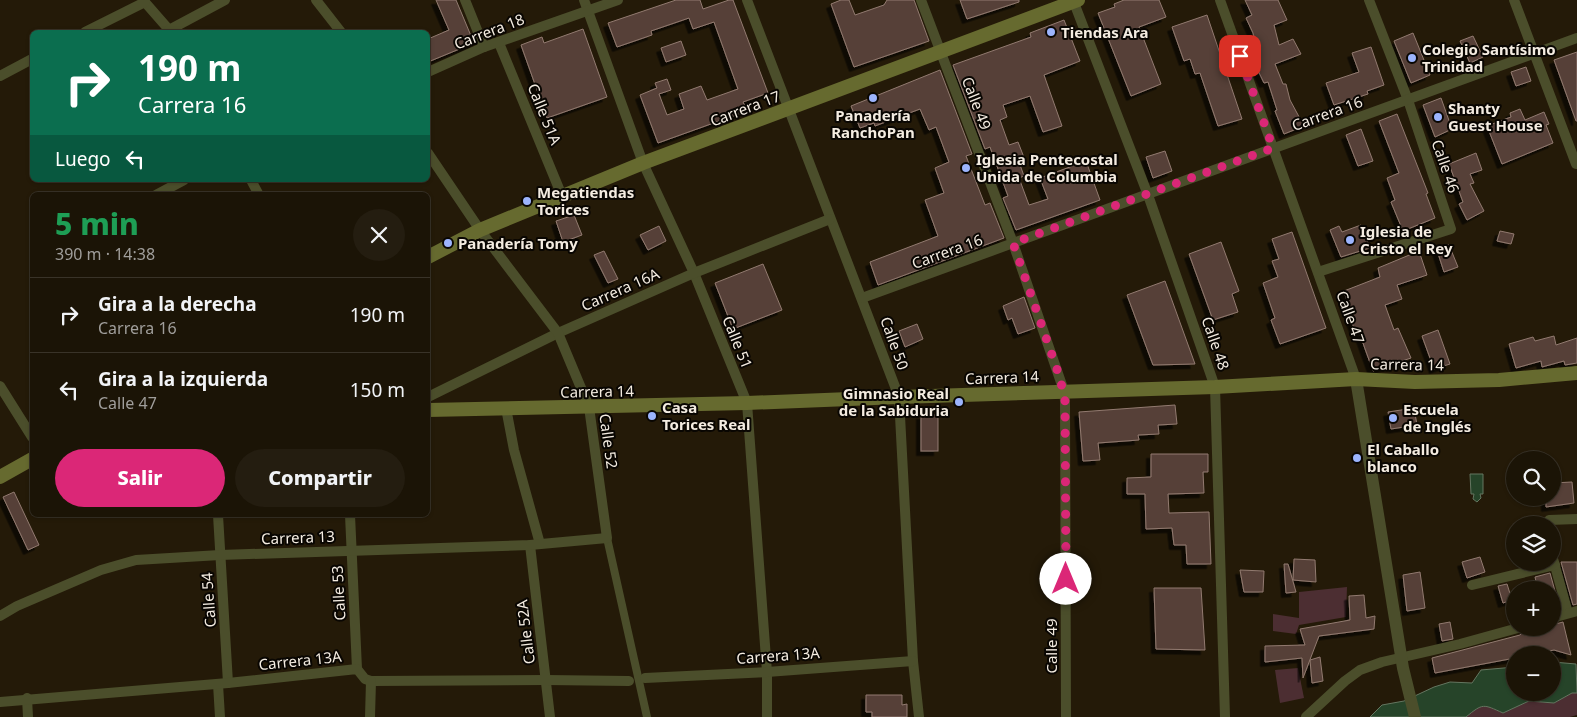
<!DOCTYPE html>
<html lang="es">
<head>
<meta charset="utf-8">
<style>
	:root { --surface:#1b1406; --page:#241d10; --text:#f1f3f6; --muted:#a09e9b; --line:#393328; --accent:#db2777 }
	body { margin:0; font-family:"Noto Sans",sans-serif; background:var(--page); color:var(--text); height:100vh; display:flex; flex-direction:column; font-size:19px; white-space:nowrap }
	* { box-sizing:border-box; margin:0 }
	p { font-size:16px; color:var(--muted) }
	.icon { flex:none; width:28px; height:28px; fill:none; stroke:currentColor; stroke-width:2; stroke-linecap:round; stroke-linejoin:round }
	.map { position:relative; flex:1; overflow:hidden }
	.sheet { position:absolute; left:30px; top:192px; width:400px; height:325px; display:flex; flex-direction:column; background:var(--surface); border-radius:8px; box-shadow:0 1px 4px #0004,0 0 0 1px var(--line) }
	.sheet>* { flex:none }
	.top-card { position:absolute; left:30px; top:30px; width:400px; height:152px; border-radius:8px; box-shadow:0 1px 4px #0004,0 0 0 1px var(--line); background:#0b6e4f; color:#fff; overflow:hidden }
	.fabs { position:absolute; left:1506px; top:451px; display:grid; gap:10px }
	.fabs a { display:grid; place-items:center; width:55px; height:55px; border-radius:50%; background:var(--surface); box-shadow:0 1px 4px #0004,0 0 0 1px var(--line); font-size:25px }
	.pin { position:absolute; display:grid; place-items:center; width:42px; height:42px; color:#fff; margin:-21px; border-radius:10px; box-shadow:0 2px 8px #0006 }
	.me { position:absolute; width:55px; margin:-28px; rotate:0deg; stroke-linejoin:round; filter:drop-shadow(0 0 4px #0008) }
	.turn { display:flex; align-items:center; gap:18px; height:105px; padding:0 25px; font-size:22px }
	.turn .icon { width:65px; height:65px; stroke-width:2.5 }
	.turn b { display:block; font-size:35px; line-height:42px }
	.then { display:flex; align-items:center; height:48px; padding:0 25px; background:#0003; gap:10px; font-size:19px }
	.round { display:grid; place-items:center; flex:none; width:52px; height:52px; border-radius:26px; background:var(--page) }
	.overview { display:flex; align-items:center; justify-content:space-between; height:85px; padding:0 25px }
	h1 { font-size:30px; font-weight:800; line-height:38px; color:#1e9e55 }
	.action { display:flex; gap:10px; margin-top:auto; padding:10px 25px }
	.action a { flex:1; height:58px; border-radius:30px; background:var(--accent); color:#fff; font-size:20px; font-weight:800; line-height:58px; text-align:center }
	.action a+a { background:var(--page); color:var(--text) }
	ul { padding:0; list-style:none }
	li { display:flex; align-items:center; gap:15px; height:75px; padding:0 25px; border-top:1px solid var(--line) }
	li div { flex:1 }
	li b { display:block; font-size:19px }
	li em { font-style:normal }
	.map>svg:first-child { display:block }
	.green { fill:#4c2e32 }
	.water { fill:#264429; stroke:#647660 }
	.building { fill:#564138; stroke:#927a70; filter:url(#shadow) }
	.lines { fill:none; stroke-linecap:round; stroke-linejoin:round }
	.pedestrian { stroke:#4b4e2b; stroke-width:8 }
	.minor { stroke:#4b4e2b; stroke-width:10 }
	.tertiary { stroke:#4b4e2b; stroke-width:12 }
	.secondary { stroke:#666a2f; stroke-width:14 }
	.route { stroke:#db2777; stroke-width:9; stroke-dasharray:0 16.2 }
	.poi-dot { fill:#9cb4fd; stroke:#090602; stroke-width:2 }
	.labels { text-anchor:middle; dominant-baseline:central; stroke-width:4; stroke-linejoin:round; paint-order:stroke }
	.street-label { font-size:15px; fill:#f4ece1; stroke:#090602 }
	.poi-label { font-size:15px; font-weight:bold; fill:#f4ece1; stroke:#090602; text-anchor:start }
</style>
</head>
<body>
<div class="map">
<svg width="1577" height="717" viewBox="0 0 1577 717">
	<defs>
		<filter id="shadow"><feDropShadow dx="-4.5" dy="4.5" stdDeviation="0" flood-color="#0009"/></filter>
	</defs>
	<rect width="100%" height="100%" fill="#241a08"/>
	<!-- green -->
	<g class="green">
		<polygon points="1347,587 1346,617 1299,625 1296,634 1273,631 1273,614 1299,618 1299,592"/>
		<polygon points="1298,668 1304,698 1280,703 1275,670"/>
		<path d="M1572,693H1577V715L1570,717H1466C1483,703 1483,704 1503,713L1529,701L1554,703Z"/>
	</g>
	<!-- water -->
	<g class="water">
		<polygon points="1470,474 1483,474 1483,494 1480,494 1481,498 1477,502 1473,499 1474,494 1471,494"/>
		<path d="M1553,662L1576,664L1577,693H1572L1554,703L1529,701L1503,713C1483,704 1483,703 1466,717H1370L1382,705L1404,701L1434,687L1450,682L1472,683L1481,670L1515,667V692H1552Z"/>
	</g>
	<!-- building -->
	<g class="building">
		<polygon points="436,0 456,0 474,43 428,62 428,39 449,30"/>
		<polygon points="676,0 700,0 703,9 729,0 733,0 768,93 743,102 747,111 658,143 640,95 657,88 655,83 667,79 671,90 659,94 667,115 684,109 679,94 701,86 707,100 738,89 714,22 693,29 689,18 651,31 652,35 617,47 608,23"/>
		<polygon points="841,0 849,0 855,15 884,5 887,0 914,0 929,41 854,67 831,4"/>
		<polygon points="960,0 1019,0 1019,2 967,19"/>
		<polygon points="1124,0 1159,0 1166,17 1139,27 1161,84 1131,96 1098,13 1115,7 1114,4"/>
		<polygon points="1245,0 1278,0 1287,20 1274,25 1279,45 1293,39 1301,54 1275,64 1283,84 1286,84 1290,100 1304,126 1284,134 1275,111 1277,110 1268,82 1264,83 1252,58 1258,54 1253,33 1246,18 1252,15"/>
		<polygon points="1207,15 1242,119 1218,126 1200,73 1195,74 1190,59 1184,61 1172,27"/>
		<polygon points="1064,20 1080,61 1044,75 1062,126 1043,132 1030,96 1003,105 1007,117 1000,120 1009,145 1018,142 1025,160 1019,162 1024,176 1019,178 1029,205 1048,199 1040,178 1086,161 1100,200 1016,230 1003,198 1008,196 990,147 985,149 953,65 1031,37 1030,33"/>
		<polygon points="583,29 607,97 547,118 521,45 542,37 544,43"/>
		<polygon points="1413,33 1430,75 1411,83 1394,41"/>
		<polygon points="1473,36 1483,57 1470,63 1460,41"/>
		<polygon points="681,41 686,55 666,62 661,48"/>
		<polygon points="1371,47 1384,85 1367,91 1368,94 1334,105 1326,83 1359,72 1352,53"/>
		<polygon points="1577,52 1577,121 1576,121 1554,60"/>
		<polygon points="1526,67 1531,81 1516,86 1511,72"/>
		<polygon points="940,70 972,154 966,156 985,205 990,203 1004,238 878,285 870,262 938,236 925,200 944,193 935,168 949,162 936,127 929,130 920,109 875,126 874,123 860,128 851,106"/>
		<polygon points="1441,98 1452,129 1435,137 1423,105"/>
		<polygon points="1520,109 1525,120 1544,112 1549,124 1546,125 1553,143 1502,164 1487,126 1511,117 1510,113"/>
		<polygon points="1397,114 1428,193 1426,194 1435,218 1403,231 1391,202 1395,200 1387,178 1399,173 1379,121"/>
		<polygon points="1361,129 1373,161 1358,166 1346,135"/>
		<polygon points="1165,151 1172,171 1153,178 1146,157"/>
		<polygon points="1476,153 1482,170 1470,174 1474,183 1470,184 1484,211 1467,220 1459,204 1463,202 1449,164"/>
		<polygon points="574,215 582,235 563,242 556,221"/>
		<polygon points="1361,225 1370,248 1341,257 1330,230 1339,226 1342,232"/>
		<polygon points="659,226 666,241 648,250 640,235"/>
		<polygon points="1500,231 1514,234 1511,244 1497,241"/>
		<polygon points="1292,232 1326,328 1280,344 1271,320 1275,318 1263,283 1278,277 1272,261 1279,259 1272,239"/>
		<polygon points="1221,242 1239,291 1232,294 1238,312 1213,320 1189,254"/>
		<polygon points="1449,245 1458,267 1444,272 1436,247"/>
		<polygon points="604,251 618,279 608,283 594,255"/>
		<polygon points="1419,251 1427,275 1397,285 1402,299 1385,305 1394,330 1398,328 1411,358 1373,371 1359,332 1356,333 1350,318 1352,317 1344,291 1380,277 1378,268"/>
		<polygon points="763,264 782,310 733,329 715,283"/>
		<polygon points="1165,281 1195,364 1153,365 1127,295"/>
		<polygon points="1024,297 1035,328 1018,334 1012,318 1008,320 1003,306"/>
		<polygon points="917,324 923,339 905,347 899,331"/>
		<polygon points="1438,330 1450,364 1434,369 1422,336"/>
		<polygon points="1554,336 1556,345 1577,338 1577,363 1565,365 1564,361 1542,367 1541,361 1516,368 1509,344 1533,337 1535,341"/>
		<polygon points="1175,405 1177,424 1158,425 1159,434 1138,435 1139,440 1098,443 1100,460 1083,461 1079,412"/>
		<polygon points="1414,408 1417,425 1391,429 1388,412"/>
		<rect x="921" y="415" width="17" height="36"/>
		<polygon points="1151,454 1208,454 1208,472 1203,472 1204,493 1168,494 1169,513 1209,512 1211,564 1187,564 1186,545 1174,545 1172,528 1146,529 1145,494 1127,494 1127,478 1151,477"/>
		<polygon points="1572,482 1574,503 1546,507 1546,498 1552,498 1552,483"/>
		<polygon points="14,492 39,545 28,550 3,497"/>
		<polygon points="1480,557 1485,572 1467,578 1462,562"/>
		<polygon points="1294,559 1315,560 1316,582 1293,580"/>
		<polygon points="1561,562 1577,562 1577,604 1573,605"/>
		<polygon points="1284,564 1288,564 1296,592 1286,593"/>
		<polygon points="1240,570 1264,571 1263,592 1244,592"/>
		<polygon points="1420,572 1425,608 1407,611 1403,575"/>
		<polygon points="1550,573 1560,609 1556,610 1552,598 1552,590 1550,590 1549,587 1538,590 1535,577"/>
		<polygon points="1507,584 1512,600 1503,603 1498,586"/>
		<polygon points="1154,588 1201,588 1205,650 1156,649"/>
		<polygon points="1364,595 1366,618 1375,616 1374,629 1319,636 1303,678 1302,658 1265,662 1265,646 1305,645 1300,629 1350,620 1349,596"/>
		<polygon points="1450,622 1453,639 1442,641 1439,624"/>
		<polygon points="1563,622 1571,655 1554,650 1530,655 1515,655 1515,658 1435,673 1432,658 1520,635 1525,630 1532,628 1552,628 1552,625"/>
		<polygon points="1320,657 1323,681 1312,683 1310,660"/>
		<polygon points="866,695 902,695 902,705 907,704 907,717 872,717 872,712 866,712"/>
	</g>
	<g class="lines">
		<!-- pedestrian -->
		<polyline class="pedestrian" points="607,538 647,717"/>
		<!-- minor -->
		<g class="minor">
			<polyline points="143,0 171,32"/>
			<polyline points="316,0 341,32"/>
			<polyline points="465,0 484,47"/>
			<polyline points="584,0 643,163 694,273 747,403 767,672 767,717"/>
			<polyline points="747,0 899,397 913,661 919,717"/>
			<polyline points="921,0 1013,243 1064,391 1065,401 1066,717"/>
			<polyline points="1073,0 1148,195 1215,387 1225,717"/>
			<polyline points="1220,0 1356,379"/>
			<polyline points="1514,0 1576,164"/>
			<polyline points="169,30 225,0"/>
			<polyline points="85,32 145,2"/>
			<polyline points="499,43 562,196"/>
			<polyline points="428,72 484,47 618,0"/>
			<polyline points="0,76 32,59"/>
			<polyline points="251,180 259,195"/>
			<polyline points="156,195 184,180"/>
			<polyline points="1318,272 1451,229 1408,100 1369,0"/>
			<polyline points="862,298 1577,38"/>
			<polyline points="0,386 32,437"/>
			<polyline points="428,397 558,333 694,273 830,219"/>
			<polyline points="506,408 514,450 540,544"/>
			<polyline points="218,515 228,683"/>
			<polyline points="350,515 357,669"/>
			<polyline points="1546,525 1549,520 1577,519"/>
			<polyline points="530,545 550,717"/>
			<polyline points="1552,555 1568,613"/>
			<polyline points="1472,585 1555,565"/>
			<polyline points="0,616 17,606 101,570 136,560 220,555 530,545 607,538 589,407 558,333 480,230 428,153"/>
			<polyline points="1552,618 1577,611"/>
			<polyline points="645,678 767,672 913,661"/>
			<polyline points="218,684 220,717"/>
			<polyline points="27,698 28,717"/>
			<polyline points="0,702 228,683 357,669 365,679 371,681 546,680 629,681"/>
			<polyline points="370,717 371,681"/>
			<polyline points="1306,717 1345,681 1360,670 1382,662 1460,644 1518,628"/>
		</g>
		<!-- tertiary -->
		<polyline class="tertiary" points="1356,379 1403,668 1415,717"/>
		<!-- secondary -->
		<g class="secondary">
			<polyline points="428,257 480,230 643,163 1078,0"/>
			<polyline points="428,410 747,403 899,397 1215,387 1356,379 1415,382 1499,380 1577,373"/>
			<polyline points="0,477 32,459"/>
		</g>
	</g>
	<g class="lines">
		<!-- route -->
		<polyline class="route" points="1066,579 1065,401 1060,378 1013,243 1273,148 1240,56"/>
	</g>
	<!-- markers -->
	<g class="poi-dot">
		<circle cx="1051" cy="32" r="5"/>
		<circle cx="1412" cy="58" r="5"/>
		<circle cx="873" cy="98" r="5"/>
		<circle cx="1438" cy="117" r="5"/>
		<circle cx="966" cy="168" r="5"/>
		<circle cx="527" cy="201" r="5"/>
		<circle cx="1350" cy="240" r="5"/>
		<circle cx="448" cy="243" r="5"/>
		<circle cx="959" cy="402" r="5"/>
		<circle cx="652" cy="416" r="5"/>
		<circle cx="1393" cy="418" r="5"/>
		<circle cx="1357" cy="458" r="5"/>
	</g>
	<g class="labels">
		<!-- street labels -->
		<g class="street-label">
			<text transform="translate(489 31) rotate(-21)">Carrera 18</text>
			<text transform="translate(977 103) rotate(69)">Calle 49</text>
			<text transform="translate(745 108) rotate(-21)">Carrera 17</text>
			<text transform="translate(1327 113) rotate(-20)">Carrera 16</text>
			<text transform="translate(545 114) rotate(68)">Calle 51A</text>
			<text transform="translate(1446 166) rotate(71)">Calle 46</text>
			<text transform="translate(947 251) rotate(-20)">Carrera 16</text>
			<text transform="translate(620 289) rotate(-24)">Carrera 16A</text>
			<text transform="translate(1351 317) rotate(70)">Calle 47</text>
			<text transform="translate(738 342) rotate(68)">Calle 51</text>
			<text transform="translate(895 343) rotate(70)">Calle 50</text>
			<text transform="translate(1216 343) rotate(71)">Calle 48</text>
			<text transform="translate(1407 364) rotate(1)">Carrera 14</text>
			<text transform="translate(1002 377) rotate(-2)">Carrera 14</text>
			<text transform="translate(597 391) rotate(-1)">Carrera 14</text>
			<text transform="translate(609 441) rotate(82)">Calle 52</text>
			<text transform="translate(298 537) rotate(-2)">Carrera 13</text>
			<text transform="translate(338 593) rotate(-93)">Calle 53</text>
			<text transform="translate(208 600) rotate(-94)">Calle 54</text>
			<text transform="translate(525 632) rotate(-97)">Calle 52A</text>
			<text transform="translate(1051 646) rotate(-90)">Calle 49</text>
			<text transform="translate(778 655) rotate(-4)">Carrera 13A</text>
			<text transform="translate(300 660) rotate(-6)">Carrera 13A</text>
		</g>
		<!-- poi labels -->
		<g class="poi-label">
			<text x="1061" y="32">Tiendas Ara</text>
			<text x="1422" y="49">Colegio Santísimo<tspan x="1422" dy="17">Trinidad</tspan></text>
			<text x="1448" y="108">Shanty<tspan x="1448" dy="17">Guest House</tspan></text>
			<text x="873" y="115" text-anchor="middle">Panadería<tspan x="873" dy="17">RanchoPan</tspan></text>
			<text x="976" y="159">Iglesia Pentecostal<tspan x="976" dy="17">Unida de Columbia</tspan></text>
			<text x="537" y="192">Megatiendas<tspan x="537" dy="17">Torices</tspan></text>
			<text x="1360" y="231">Iglesia de<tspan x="1360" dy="17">Cristo el Rey</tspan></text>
			<text x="458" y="243">Panadería Tomy</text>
			<text x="949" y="393" text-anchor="end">Gimnasio Real<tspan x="949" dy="17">de la Sabiduria</tspan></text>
			<text x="662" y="407">Casa<tspan x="662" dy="17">Torices Real</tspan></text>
			<text x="1403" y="409">Escuela<tspan x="1403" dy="17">de Inglés</tspan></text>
			<text x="1367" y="449">El Caballo<tspan x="1367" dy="17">blanco</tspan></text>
		</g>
	</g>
</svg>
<div class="fabs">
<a><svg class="icon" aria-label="search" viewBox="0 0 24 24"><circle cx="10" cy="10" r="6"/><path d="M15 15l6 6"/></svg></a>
<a><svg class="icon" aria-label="layers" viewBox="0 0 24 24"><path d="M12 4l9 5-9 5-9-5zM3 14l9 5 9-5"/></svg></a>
<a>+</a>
<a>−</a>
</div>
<div class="pin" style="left:1240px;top:56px;background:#d93025"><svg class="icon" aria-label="arrive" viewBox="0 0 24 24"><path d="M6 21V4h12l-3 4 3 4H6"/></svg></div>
<svg class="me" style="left:1066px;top:579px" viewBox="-20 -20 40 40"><circle r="19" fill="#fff"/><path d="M0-13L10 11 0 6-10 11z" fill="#db2777"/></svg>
<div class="top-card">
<div class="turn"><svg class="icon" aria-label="right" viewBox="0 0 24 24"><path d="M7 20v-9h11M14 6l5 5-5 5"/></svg><div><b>190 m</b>Carrera 16</div></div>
<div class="then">Luego<svg class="icon" aria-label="left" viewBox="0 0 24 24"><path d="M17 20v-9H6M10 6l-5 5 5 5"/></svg></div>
</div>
<section class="sheet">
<div class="overview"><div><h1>5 min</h1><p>390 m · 14:38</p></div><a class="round"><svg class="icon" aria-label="close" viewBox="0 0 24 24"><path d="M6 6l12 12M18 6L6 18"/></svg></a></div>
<ul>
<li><svg class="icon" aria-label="right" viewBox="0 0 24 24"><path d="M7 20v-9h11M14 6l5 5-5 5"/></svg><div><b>Gira a la derecha</b><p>Carrera 16</p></div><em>190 m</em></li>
<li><svg class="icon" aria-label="left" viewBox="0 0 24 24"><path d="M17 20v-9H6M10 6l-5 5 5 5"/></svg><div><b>Gira a la izquierda</b><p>Calle 47</p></div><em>150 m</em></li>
</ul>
<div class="action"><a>Salir</a><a>Compartir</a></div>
</section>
</div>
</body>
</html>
